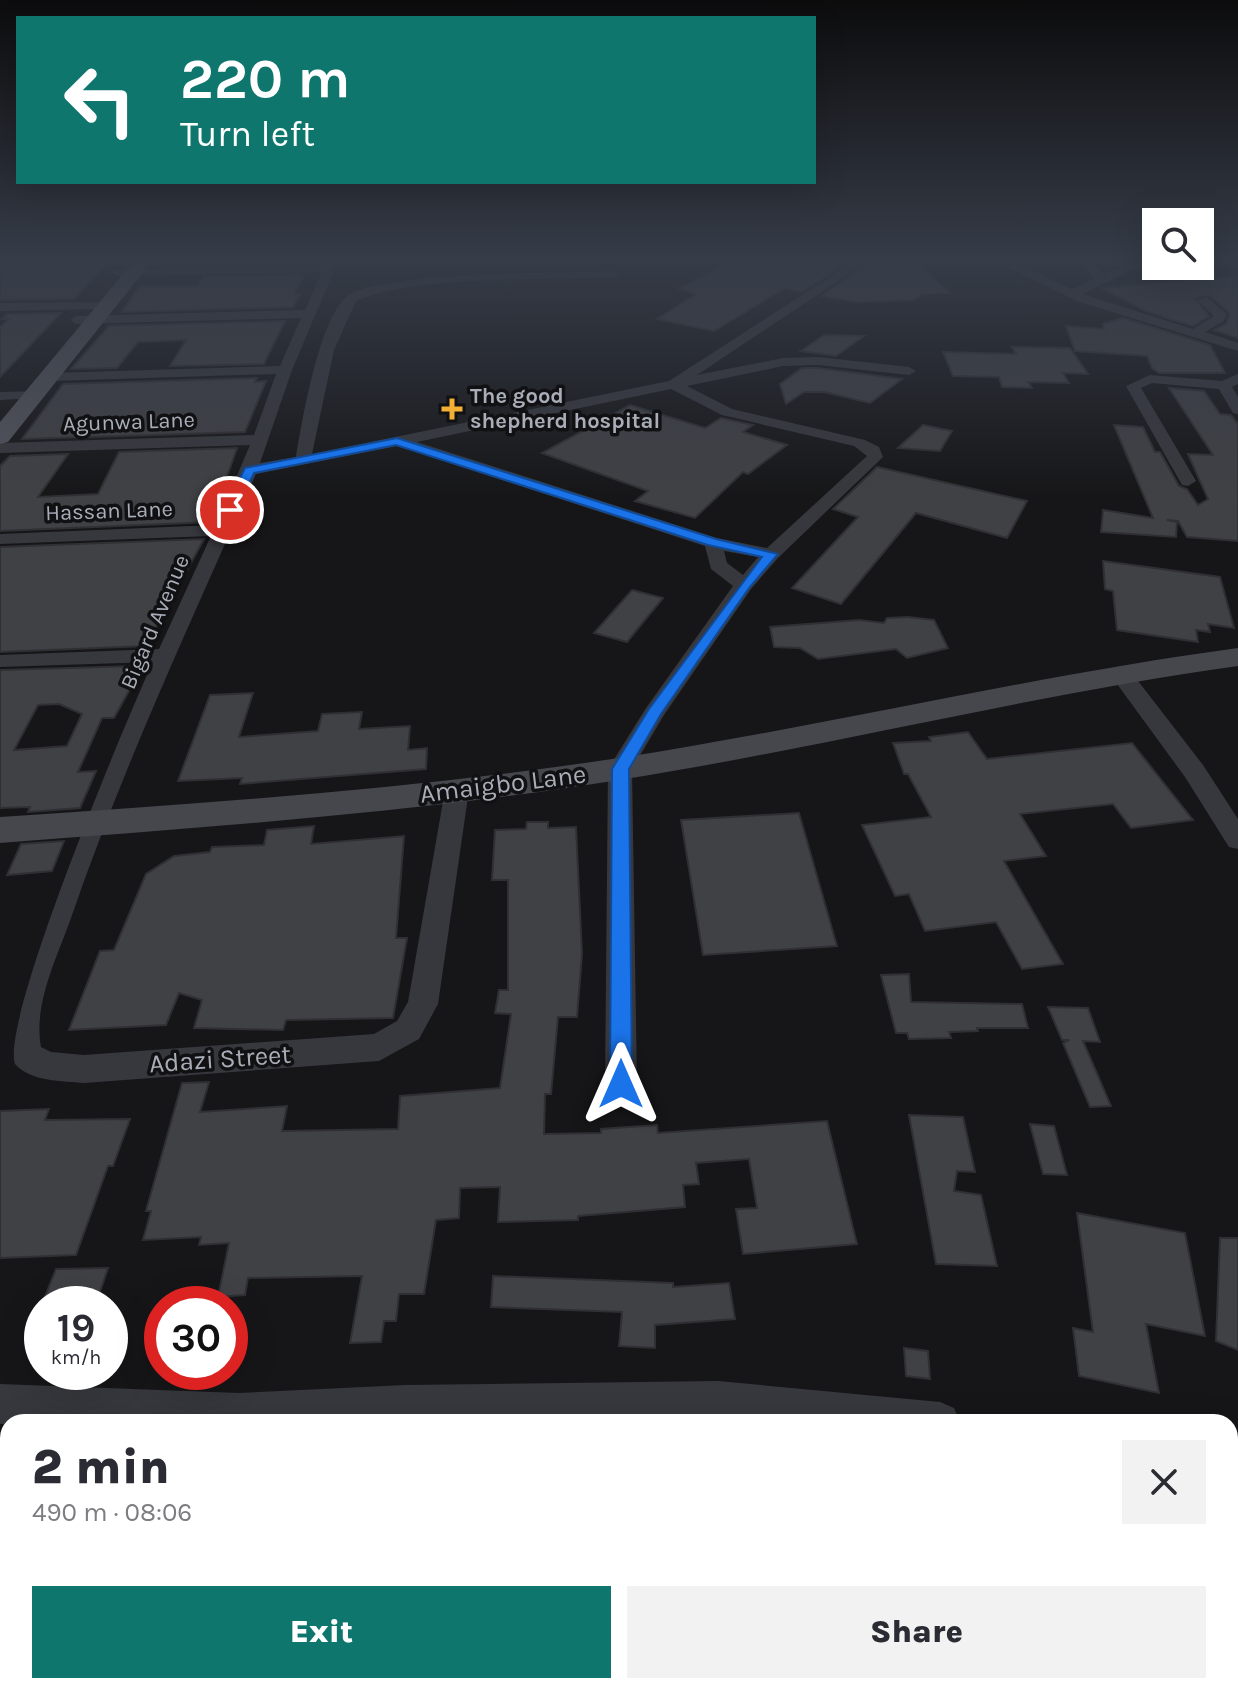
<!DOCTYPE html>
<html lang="en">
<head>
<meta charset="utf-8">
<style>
	:root { --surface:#fff; --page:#f2f2f3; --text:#2b2b33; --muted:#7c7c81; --accent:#0f766e }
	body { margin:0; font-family:Karla,sans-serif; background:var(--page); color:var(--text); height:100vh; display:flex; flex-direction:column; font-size:30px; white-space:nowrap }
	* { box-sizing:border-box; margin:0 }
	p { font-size:26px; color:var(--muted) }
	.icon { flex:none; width:44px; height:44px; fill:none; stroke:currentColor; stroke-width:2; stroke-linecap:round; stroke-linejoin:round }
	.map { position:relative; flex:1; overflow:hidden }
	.panel { position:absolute; left:0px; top:1414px; width:1238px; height:280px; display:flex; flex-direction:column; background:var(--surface); border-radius:24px 24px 0 0; box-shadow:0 8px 32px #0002 }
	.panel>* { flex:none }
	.guide { position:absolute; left:16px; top:16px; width:800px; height:168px; border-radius:0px; box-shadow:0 8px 32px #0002; background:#0f766e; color:#fff; overflow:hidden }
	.buttons { position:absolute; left:1142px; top:208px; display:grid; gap:16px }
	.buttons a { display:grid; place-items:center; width:72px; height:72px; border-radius:0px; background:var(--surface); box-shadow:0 8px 32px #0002; font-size:40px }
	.speed { position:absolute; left:24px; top:1286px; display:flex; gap:16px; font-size:40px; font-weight:700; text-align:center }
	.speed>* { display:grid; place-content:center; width:104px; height:104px; border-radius:50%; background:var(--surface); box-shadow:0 8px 32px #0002; line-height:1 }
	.speed small { font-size:20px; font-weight:400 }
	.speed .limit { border:12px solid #d22; background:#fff; color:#111 }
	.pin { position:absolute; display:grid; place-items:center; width:68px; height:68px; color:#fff; margin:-34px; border:4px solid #fff; border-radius:50%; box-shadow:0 2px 8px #0007 }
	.me { position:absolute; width:88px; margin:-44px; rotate:0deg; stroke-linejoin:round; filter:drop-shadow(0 0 6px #0008) }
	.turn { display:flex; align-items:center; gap:28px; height:168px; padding:0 32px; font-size:36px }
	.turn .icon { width:104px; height:104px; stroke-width:2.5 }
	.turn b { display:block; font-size:56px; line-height:68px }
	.round { display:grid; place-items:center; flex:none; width:84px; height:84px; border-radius:0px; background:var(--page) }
	.overview { display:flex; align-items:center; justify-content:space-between; height:136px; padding:0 32px }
	h1 { font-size:48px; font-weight:800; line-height:60px }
	.button { display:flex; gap:16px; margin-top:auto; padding:16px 32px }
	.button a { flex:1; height:92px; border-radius:0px; background:var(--accent); color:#fff; font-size:32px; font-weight:800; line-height:92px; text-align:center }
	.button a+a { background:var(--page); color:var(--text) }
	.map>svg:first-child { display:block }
	.building { fill:#404145; stroke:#303034; stroke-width:2; fill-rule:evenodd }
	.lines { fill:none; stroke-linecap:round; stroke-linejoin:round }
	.street { fill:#37383d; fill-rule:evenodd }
	.secondary { fill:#45474d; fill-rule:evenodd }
	.primary { fill:#53555c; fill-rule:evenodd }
	.route { fill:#1a73e8; stroke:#114b97; stroke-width:2 }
	.poi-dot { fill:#f2b134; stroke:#111113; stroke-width:3 }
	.labels { text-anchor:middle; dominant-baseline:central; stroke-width:7; stroke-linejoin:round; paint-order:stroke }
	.far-poi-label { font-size:22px; font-weight:bold; fill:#a8adb8; stroke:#111113; text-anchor:start }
	.far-street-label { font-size:22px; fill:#a8adb8; stroke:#111113 }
	.street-label { font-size:26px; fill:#a8adb8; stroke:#111113 }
</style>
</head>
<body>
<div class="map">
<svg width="1238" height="1694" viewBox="0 0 1238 1694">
	<rect width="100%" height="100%" fill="#161618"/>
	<!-- building -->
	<g class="building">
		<polygon points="0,261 110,261 74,299 0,300"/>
		<polygon points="730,261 850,261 802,292 785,288 714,331 657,319 696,294 679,289"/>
		<polygon points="871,261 916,261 950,293 922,294 914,300 856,302 822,296"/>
		<polygon points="305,275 294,294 300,294 293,307 122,312 140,286 198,286 203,277"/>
		<polygon points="1238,276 1238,338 1214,330 1226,324 1230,313 1209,295 1194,298 1209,316 1193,326 1145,311 1102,288"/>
		<polygon points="61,313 37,338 0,377 0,327 9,319 2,319 8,314"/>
		<polygon points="1123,318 1210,345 1225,373 1159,373 1152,368 1147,356 1075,351 1066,326 1104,329 1103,324"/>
		<polygon points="285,321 264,364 170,366 186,340 138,342 117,368 71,369 109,326"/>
		<polygon points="824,335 864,336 836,356 801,351"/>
		<polygon points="1012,347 1070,348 1088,374 1063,373 1069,383 1028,382 1032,388 1002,387 999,377 953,376 943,352 1016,354"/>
		<polygon points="802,368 818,368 902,379 870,403 824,392 804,392 786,404 780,384"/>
		<polygon points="257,378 255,382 266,381 245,432 22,439 63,384"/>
		<polygon points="1169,388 1204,391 1220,414 1231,415 1238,424 1238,541 1187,537 1178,521 1167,520 1177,522 1176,537 1101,532 1103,510 1153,518 1114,425 1143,427 1155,452 1160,452 1179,486 1187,489 1198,505 1208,499 1188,454 1213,455"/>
		<polygon points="630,405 705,428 721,418 753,425 743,432 787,445 748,474 743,472 695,518 635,501 648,491 542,453"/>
		<polygon points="923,425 952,431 940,451 898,448"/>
		<polygon points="237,448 211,522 0,531 0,466 10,456 68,454 38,497 98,494 119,452"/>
		<polygon points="877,467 1027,501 1007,538 916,513 841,604 792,588 858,517 833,509"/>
		<polygon points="204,539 146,646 0,652 0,547"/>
		<polygon points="1103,561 1220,577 1234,628 1208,624 1210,632 1196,630 1198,642 1117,630 1113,591 1105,589"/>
		<polygon points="632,590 663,598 627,642 594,633"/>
		<polygon points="908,617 934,620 948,648 907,658 896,649 818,659 800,648 774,647 770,627 859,620 884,623 887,618"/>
		<path d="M137,666L134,671H140L114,718H102L78,772L96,771L80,808L28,812L30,807L0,808V670ZM59,704L82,714L67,746L14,750L38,705Z"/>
		<polygon points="253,693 239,737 318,731 322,714 362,712 359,729 410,726 408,750 427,748 426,769 240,784 242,778 178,781 210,695"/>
		<polygon points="968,732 987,759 1132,743 1193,820 1131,828 1113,804 1020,814 1046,856 1004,861 1063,964 1022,969 996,922 925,931 909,894 895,896 862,825 931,817 908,774 904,774 893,743 931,741 929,737"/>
		<polygon points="799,813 837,946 703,955 681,820"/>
		<polygon points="527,822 548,822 548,828 576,827 582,954 577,1017 558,1017 551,1094 545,1094 544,1134 601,1133 601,1129 657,1125 658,1133 827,1121 857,1244 743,1254 736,1209 757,1208 749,1159 696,1163 699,1184 683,1185 685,1207 578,1216 578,1220 498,1222 500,1187 460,1188 459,1218 436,1220 424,1294 399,1294 396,1321 384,1321 381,1342 350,1343 362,1276 248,1278 245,1295 218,1297 229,1243 199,1245 201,1237 143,1240 151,1211 146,1211 182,1083 209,1082 200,1112 287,1106 282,1131 398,1129 400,1096 500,1088 511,1014 495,1013 499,990 508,990 508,880 492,880 495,830 526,829"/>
		<polygon points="314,826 311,844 404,836 396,938 407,938 393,1018 286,1020 283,1030 194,1028 202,1000 179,993 166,1025 69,1030 100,951 114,950 146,874 174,856 210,852 212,847 264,845 267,830"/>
		<polygon points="64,841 52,871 7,875 21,844"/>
		<polygon points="909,974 911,1002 1022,1004 1028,1028 977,1028 978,1031 949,1032 951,1038 909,1039 907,1033 896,1033 881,975"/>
		<polygon points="1048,1007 1088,1008 1100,1042 1083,1041 1111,1106 1090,1107 1063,1043 1069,1040 1062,1040"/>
		<polygon points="49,1109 45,1120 130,1119 113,1166 108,1166 76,1255 0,1258 0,1111"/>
		<polygon points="909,1115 963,1117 975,1172 957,1171 954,1191 981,1195 997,1266 936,1264"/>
		<polygon points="1030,1124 1054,1126 1067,1175 1043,1174"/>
		<polygon points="1077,1213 1185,1233 1205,1336 1146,1324 1159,1393 1079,1376 1073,1328 1093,1332"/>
		<polygon points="1220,1238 1238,1238 1238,1350 1216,1341"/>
		<polygon points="108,1268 96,1304 42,1304 56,1269"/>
		<polygon points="493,1276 673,1283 673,1287 729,1283 735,1319 655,1325 655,1348 619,1346 622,1312 491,1307"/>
		<polygon points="904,1348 928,1351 930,1379 906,1376"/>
	</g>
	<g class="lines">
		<!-- street -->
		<g class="street">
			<path d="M327,261H338L292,370L260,463L296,457C302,421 319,319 347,296C377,272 567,273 614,271L620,274L614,277C543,281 418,274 356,301L334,350L312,454L669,381L855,261H868L697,375L783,358L818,357L909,367L916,371L909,375L818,365L783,366L687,386L732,409L865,440L879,447L883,457L778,558L751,589L664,715L632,769L637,1084L632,1094L621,1098L610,1094L605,1084L608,769L646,708L733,586L711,569L705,546L397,446L256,474C191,622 124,764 71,918C57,958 33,1004 41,1047L51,1052L84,1055L374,1034L397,1021L408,1002L445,790L448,784H466L469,790L438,1004L419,1039L379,1061L84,1083C63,1081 31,1082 15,1064C0,1021 127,718 153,662L0,667V655L159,649L211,536L0,544V534L216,525L250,445L0,453V443L254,435L276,374L51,381L44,377L51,373L280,366L301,318L76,324L70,320L76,316L305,310L322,272L117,276L111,273L117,270L325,265ZM671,389L722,415L854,446L867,456L767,548L717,538L417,442ZM724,551L758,557L743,575L727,563Z"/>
			<polygon points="994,261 1009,261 1072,289 1094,279 1079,261 1090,261 1103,275 1125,266 1156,261 1156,264 1133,270 1082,294 1193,329 1214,316 1197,300 1207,297 1227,314 1224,321 1205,332 1238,343 1238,351 1077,301"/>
			<polygon points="104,302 106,305 100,309 0,311 0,303"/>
			<polygon points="1238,374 1238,384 1232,387 1238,397 1238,414 1233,413 1219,389 1152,383 1141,388 1196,481 1188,486 1182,485 1126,386 1150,375 1222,381"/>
			<polygon points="42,391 42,397 37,398 0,400 0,392"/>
			<polygon points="1120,666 1128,668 1203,765 1238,819 1238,849 1229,847 1185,777 1109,673"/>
			<polygon points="718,1381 940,1402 954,1408 960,1422 0,1424 0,1384 239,1393 405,1385"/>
			<polygon points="1230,1445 1238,1447 1238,1489 1230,1487"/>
			<polygon points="202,1686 250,1686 251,1694 203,1694"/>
		</g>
		<!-- secondary -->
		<path class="secondary" d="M1238,648V666C1030,695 827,747 619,780C414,813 207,827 0,843V817C207,803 414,789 619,758C826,726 1030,676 1238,648Z"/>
		<!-- primary -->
		<polygon class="primary" points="134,261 152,261 8,442 0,444 0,422"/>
	</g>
	<!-- sky -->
	<linearGradient id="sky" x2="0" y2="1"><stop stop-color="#0c0c0d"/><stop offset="0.52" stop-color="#363c48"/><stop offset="1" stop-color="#363c48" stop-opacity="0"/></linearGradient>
	<rect width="1238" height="498" fill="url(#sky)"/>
	<!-- route -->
	<polygon class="route" points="397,438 716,539 778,554 749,588 661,714 629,769 632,1084 629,1091 621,1094 613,1091 610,1084 612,769 649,709 762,557 708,545 396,445 254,473 235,513 224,510 245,468"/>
	<!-- markers -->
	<path class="poi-dot" d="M448 397h8v8h8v8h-8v8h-8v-8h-8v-8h8z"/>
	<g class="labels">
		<!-- far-poi labels -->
		<g class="far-poi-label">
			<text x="470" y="396">The good<tspan x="470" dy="25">shepherd hospital</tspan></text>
		</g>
		<!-- far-street labels -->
		<g class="far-street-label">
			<text transform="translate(129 422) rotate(-2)">Agunwa Lane</text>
			<text transform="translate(109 511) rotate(-2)">Hassan Lane</text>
			<text transform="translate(155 622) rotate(-67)">Bigard Avenue</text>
		</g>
		<!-- street labels -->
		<g class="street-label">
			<text transform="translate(503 784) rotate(-7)">Amaigbo Lane</text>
			<text transform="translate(220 1059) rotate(-4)">Adazi Street</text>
		</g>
	</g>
</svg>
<div class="buttons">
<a><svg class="icon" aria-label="search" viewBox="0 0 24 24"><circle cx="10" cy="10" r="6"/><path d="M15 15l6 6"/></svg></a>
</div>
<div class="speed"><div>19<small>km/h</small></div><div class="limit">30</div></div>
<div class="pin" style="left:230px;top:510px;background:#d93025"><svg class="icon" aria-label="arrive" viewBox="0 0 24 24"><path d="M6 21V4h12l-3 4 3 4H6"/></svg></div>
<svg class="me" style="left:621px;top:1084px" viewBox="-20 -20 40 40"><path d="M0-17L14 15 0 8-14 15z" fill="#1a73e8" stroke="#fff" stroke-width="4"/></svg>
<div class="guide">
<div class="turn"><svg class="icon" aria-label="left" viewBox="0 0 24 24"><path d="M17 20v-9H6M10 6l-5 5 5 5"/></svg><div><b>220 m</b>Turn left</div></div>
</div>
<section class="panel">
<div class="overview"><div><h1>2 min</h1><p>490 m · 08:06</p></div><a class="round"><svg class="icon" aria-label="close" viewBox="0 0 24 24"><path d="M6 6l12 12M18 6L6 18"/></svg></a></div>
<div class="button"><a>Exit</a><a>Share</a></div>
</section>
</div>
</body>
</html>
